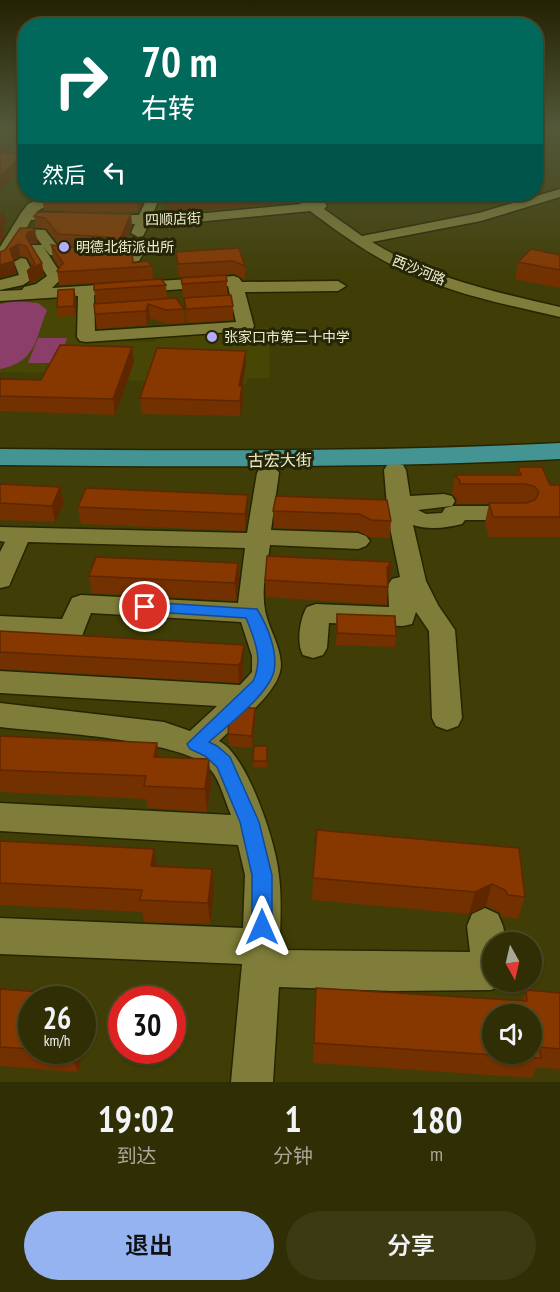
<!DOCTYPE html>
<html lang="zh">
<head>
<meta charset="utf-8">
<style>
	:root { --surface:#302e04; --page:#3c3a13; --text:#f1f3f6; --muted:#a8a89a; --line:#4b4a26; --accent:#95b2f1 }
	body { margin:0; font-family:"PT Sans Narrow","Noto Sans SC",sans-serif; background:var(--page); color:var(--text); height:100vh; display:flex; flex-direction:column; font-size:22px; white-space:nowrap }
	* { box-sizing:border-box; margin:0 }
	p { font-size:20px; color:var(--muted) }
	.icon { flex:none; width:33px; height:33px; fill:none; stroke:currentColor; stroke-width:2; stroke-linecap:round; stroke-linejoin:round }
	.map { position:relative; height:1082px; overflow:hidden }
	.sheet { display:flex; flex-direction:column; background:var(--surface); flex:1 }
	.sheet>* { flex:none }
	.hud { position:absolute; left:18px; top:18px; width:525px; height:183px; border-radius:24px; box-shadow:0 2px 4px #0004,0 0 0 2px var(--line); background:#00695c; color:#fff; overflow:hidden }
	.needle { width:39px; rotate:172deg }
	.buttons { position:absolute; left:482px; top:932px; display:grid; gap:12px }
	.buttons a { display:grid; place-items:center; width:60px; height:60px; border-radius:50%; background:var(--surface); box-shadow:0 2px 4px #0004,0 0 0 2px var(--line); font-size:30px }
	.speed { position:absolute; left:18px; top:986px; display:flex; gap:12px; font-size:30px; font-weight:700; text-align:center }
	.speed>* { display:grid; place-content:center; width:78px; height:78px; border-radius:50%; background:var(--surface); box-shadow:0 2px 4px #0004,0 0 0 2px var(--line); line-height:1 }
	.speed small { font-size:15px; font-weight:400 }
	.speed .limit { border:9px solid #d22; background:#fff; color:#111 }
	.pin { position:absolute; display:grid; place-items:center; width:51px; height:51px; color:#fff; margin:-26px; border:3px solid #fff; border-radius:50%; box-shadow:0 2px 6px #0007 }
	.me { position:absolute; width:66px; margin:-33px; rotate:0deg; stroke-linejoin:round; filter:drop-shadow(0 0 4px #0008) }
	.turn { display:flex; align-items:center; gap:21px; height:126px; padding:0 24px; font-size:27px }
	.turn .icon { width:78px; height:78px; stroke-width:2.5 }
	.turn b { display:block; font-size:42px; line-height:51px }
	.then { display:flex; align-items:center; height:57px; padding:0 24px; background:#0003; gap:12px; font-size:22px }
	.eta { display:flex; justify-content:space-evenly; align-items:center; height:102px; text-align:center }
	.eta b { font-size:36px; font-weight:600; line-height:42px }
	.button { display:flex; gap:12px; margin-top:auto; padding:12px 24px }
	.button a { flex:1; height:69px; border-radius:36px; background:var(--accent); color:#111; font-size:24px; font-weight:600; line-height:69px; text-align:center }
	.button a+a { background:var(--page); color:var(--text) }
	.map>svg:first-child { display:block }
	.built { fill:#484604 }
	.green { fill:#8b3e69 }
	.lines { fill:none; stroke-linecap:round; stroke-linejoin:round }
	.minor-casing { stroke:#262501; stroke-width:3 }
	.major-casing { stroke:#262501; stroke-width:3 }
	.minor { fill:#7f7d39; fill-rule:evenodd }
	.major { fill:#459494; fill-rule:evenodd }
	.wall { fill:#733000; fill-rule:evenodd }
	.shaded-wall { fill:#5e2700 }
	.building { fill:#863800; stroke:#5e2700; stroke-width:1.5; fill-rule:evenodd }
	.route { fill:#1a73e8; stroke:#114b97; stroke-width:1.5 }
	.poi-dot { fill:#b3adf9; stroke:#252508; stroke-width:2 }
	.labels { text-anchor:middle; dominant-baseline:central; stroke-width:6; stroke-linejoin:round; paint-order:stroke }
	.far-street-label { font-size:14px; fill:#eff0cd; stroke:#252508 }
	.far-poi-label { font-size:14px; fill:#eff0cd; stroke:#252508; text-anchor:start }
	.street-label { font-size:16px; fill:#eff0cd; stroke:#252508 }
</style>
</head>
<body>
<div class="map">
<svg width="560" height="1082" viewBox="0 0 560 1082">
	<rect width="100%" height="100%" fill="#403e06"/>
	<!-- built -->
	<polygon class="built" points="83,294 82,341 155,342 157,334 268,328 270,378 248,378 246,384 48,378 50,373 0,372 0,299"/>
	<!-- green -->
	<g class="green">
		<path d="M14,301L38,303L47,310C35,340 36,362 0,369V304Z"/>
		<polygon points="38,338 67,338 59,363 28,363"/>
	</g>
	<g class="lines">
		<!-- minor casing -->
		<g class="minor-casing">
			<g id="minor">
				<path d="M560,189V197L481,221L372,242C430,278 495,292 560,307V317C504,304 446,293 394,266C364,251 337,231 310,211L175,224H149L143,236L138,237L131,233L135,224L100,223L93,219L100,215H139L149,194H161L152,216H175L301,204L298,200L304,196L316,202L325,203L327,206L324,209L362,236L479,213Z"/>
				<path d="M51,194H66L36,212L65,213L72,217L70,220H31L26,229L45,230L59,248L109,251L116,255L129,254L132,249L127,242L134,238L139,239L146,249L139,261L101,265L96,264L94,261L95,259L50,255L43,246L63,277L52,288L234,276L239,278L242,282L338,281L346,286L338,291L245,292L254,326L252,330L246,331L86,342L80,341L77,337L78,296L0,301V291L22,290L24,287L36,284L47,276L30,248L32,245H42L36,237H21L5,261L0,262V247L21,213L28,204ZM228,286L236,322L95,331L94,295Z"/>
				<polygon points="21,258 26,259 35,277 23,285 0,290 0,280 19,275 14,262"/>
				<path d="M395,463L403,465L406,470L410,496L444,494L452,496L455,501L452,506L418,510L426,514L442,513L445,508L453,506H519L527,508L531,513L527,518L519,520H465L462,524C447,528 428,530 413,525L426,581L438,605L455,630L462,718L458,726L447,730L436,726L432,718L429,631L416,612L412,624L403,626L329,623L327,648L323,655L313,658L303,655C296,643 300,618 307,607L316,604L389,607L388,585L392,579L400,577L388,518L384,470L387,465Z"/>
				<path d="M268,466L276,468L279,473L271,530L358,533L366,536L370,541L366,546L358,549L270,545C267,566 261,588 265,610C268,629 285,652 280,672C274,696 237,724 219,741C247,754 277,845 279,876C282,900 280,925 280,950L470,952L467,926L472,914L485,908L498,914L503,926L506,942H492V981H506L504,984L491,990L393,991L279,987L273,1082H231L242,964L0,954V918L243,928L245,875L238,845L0,831V803L231,815C225,801 220,780 210,769C185,739 43,732 0,727V703L164,722L190,731L217,706L0,693V671L240,685L252,672V656L241,622L91,613L82,636L72,638L0,634V616L62,619L72,598L81,595L238,603L245,548L28,542L9,586L0,588V552L5,542L0,541V527L247,533L257,473L260,468Z"/>
			</g>
		</g>
		<!-- major casing -->
		<g class="major-casing">
			<path id="major" d="M560,443V459C373,468 187,467 0,465V449C187,451 373,452 560,443Z"/>
		</g>
		<!-- minor -->
		<use href="#minor" class="minor"/>
		<!-- major -->
		<use href="#major" class="major"/>
	</g>
	<!-- wall -->
	<g class="wall">
		<polygon points="147,194 138,212 44,210 42,197"/>
		<polygon points="34,216 132,225 120,252 117,253 109,249 60,246 47,229 36,227"/>
		<polygon points="20,228 38,243 30,244 44,275 30,283 27,271 32,266 28,258 20,256 13,260 16,273 5,250"/>
		<polygon points="51,245 82,248 83,252 91,256 152,266 153,279 61,285 59,284 57,271 60,268 53,257"/>
		<polygon points="239,248 245,266 245,280 234,274 179,277 176,252"/>
		<polygon points="560,255 560,288 515,279 518,262"/>
		<polygon points="181,278 227,281 227,295 233,306 233,320 187,323 184,298 208,296 183,298"/>
		<polygon points="166,285 167,299 96,304 94,290"/>
		<polygon points="74,289 76,298 75,316 58,317 57,307"/>
		<polygon points="176,298 184,309 185,323 167,324 150,318 147,325 97,329 95,314"/>
		<polygon points="134,362 115,415 0,411 0,379 41,380"/>
		<polygon points="246,365 242,386 243,401 240,416 142,414 140,398"/>
		<polygon points="518,467 550,485 560,485 560,537 489,537 485,522 489,504 456,504 457,499 452,494 455,475 517,475"/>
		<polygon points="0,484 60,487 64,503 55,522 0,520"/>
		<polygon points="248,495 248,511 245,531 81,524 78,507"/>
		<polygon points="276,496 391,521 390,538 369,537 358,531 274,528 273,511"/>
		<polygon points="391,562 390,579 388,581 387,605 266,597 265,580"/>
		<polygon points="238,563 239,580 236,601 92,593 89,576"/>
		<polygon points="337,614 396,636 395,647 336,645"/>
		<polygon points="0,631 244,662 242,680 239,683 0,669"/>
		<polygon points="255,720 252,748 229,746 228,734"/>
		<polygon points="0,736 157,743 159,757 211,782 207,812 148,808 146,799 0,792"/>
		<polygon points="254,746 267,746 267,767 253,767"/>
		<polygon points="0,841 157,866 212,869 214,891 210,924 144,922 142,912 0,905"/>
		<polygon points="519,848 525,897 518,919 502,917 499,912 486,906 469,914 312,900 313,878"/>
		<path d="M0,989L91,1016L78,1072L0,1066ZM32,999L82,1050H32Z"/>
		<polygon points="526,990 560,993 560,1069 536,1068 532,1078 313,1063 314,1009 522,1001"/>
	</g>
	<!-- shaded-wall -->
	<g class="shaded-wall">
		<polygon points="9,140 11,150 0,162 0,150"/>
		<polygon points="22,154 24,164 0,190 0,177"/>
		<polygon points="140,194 147,194 138,212 137,200"/>
		<polygon points="249,194 297,194 297,202 166,213 165,201"/>
		<polygon points="4,210 6,222 3,226 5,236 0,243 0,215"/>
		<polygon points="131,214 132,225 120,252 117,253 115,241"/>
		<polygon points="35,231 38,243 30,244 26,237 28,232"/>
		<polygon points="18,244 20,256 12,261 10,249"/>
		<polygon points="14,261 16,273 0,278 0,265"/>
		<polygon points="42,263 44,275 30,283 27,271"/>
		<polygon points="74,289 76,298 75,316 74,306"/>
		<polygon points="148,304 150,318 147,325 146,311"/>
		<polygon points="132,347 134,362 115,415 113,399"/>
		<polygon points="246,351 246,365 239,401 239,386"/>
		<polygon points="242,386 243,401 240,416 240,401"/>
		<polygon points="60,487 64,503 55,522 52,506"/>
		<polygon points="248,495 248,511 245,531 245,514"/>
		<polygon points="391,562 390,579 386,585 387,568"/>
		<polygon points="238,563 239,580 236,601 235,583"/>
		<polygon points="244,645 244,662 242,680 239,683 238,665"/>
		<polygon points="255,708 255,720 252,748 252,736"/>
		<polygon points="157,743 160,766 154,757"/>
		<polygon points="209,759 211,782 207,812 205,789"/>
		<polygon points="154,849 158,871 151,866"/>
		<polygon points="212,869 214,891 210,924 208,903"/>
		<polygon points="492,884 486,906 469,914 475,892"/>
		<polygon points="85,995 91,1016 78,1072 71,1053 72,1050 82,1050 82,1006"/>
	</g>
	<!-- building -->
	<g class="building">
		<polygon points="0,140 9,140 0,150"/>
		<polygon points="0,153 22,154 0,177"/>
		<polygon points="47,194 140,194 137,200 42,197"/>
		<polygon points="165,194 249,194 165,201"/>
		<polygon points="38,212 131,214 119,241 115,241 108,237 58,234 45,218 34,216"/>
		<polygon points="20,228 33,228 35,231 28,232 26,237 42,263 27,271 35,264 26,246 18,244 10,249 14,261 0,265 0,252 5,250"/>
		<polygon points="51,245 82,248 82,252 91,256 132,251 133,263 147,261 152,266 59,272 57,271 63,263"/>
		<polygon points="239,248 245,266 233,261 178,264 176,252"/>
		<polygon points="531,249 560,255 560,270 518,262"/>
		<polygon points="226,275 227,281 182,284 181,278"/>
		<polygon points="161,279 166,285 94,290 94,284"/>
		<polygon points="74,289 74,306 57,307 58,290"/>
		<polygon points="231,295 233,306 186,309 184,298"/>
		<polygon points="176,298 184,309 166,310 148,304 146,311 95,314 94,304"/>
		<polygon points="60,345 132,347 113,399 0,396 0,379 41,380"/>
		<polygon points="157,348 246,351 239,386 242,386 240,401 140,398"/>
		<polygon points="518,467 542,467 550,485 560,485 560,517 493,517 489,503 526,503 535,500 539,492 534,486 525,484 459,484 460,481 455,475 521,475"/>
		<polygon points="0,484 60,487 52,506 0,503"/>
		<polygon points="86,488 248,495 245,514 78,507"/>
		<polygon points="276,496 387,500 391,521 371,520 359,514 273,511"/>
		<polygon points="267,556 391,562 387,568 388,587 265,580"/>
		<polygon points="96,557 238,563 235,583 89,576"/>
		<polygon points="337,614 395,616 396,636 337,633"/>
		<polygon points="0,631 244,645 241,662 238,665 0,652"/>
		<polygon points="246,708 255,708 252,736 228,734 229,722"/>
		<polygon points="0,736 157,743 154,757 209,759 205,789 144,786 146,776 0,770"/>
		<polygon points="254,746 267,746 267,761 253,761"/>
		<polygon points="317,830 519,848 525,897 508,895 505,890 492,884 475,892 313,878"/>
		<polygon points="0,841 154,849 151,866 212,869 208,903 140,900 142,890 0,883"/>
		<path d="M316,988L527,1001L526,990L560,993V1049L539,1047L541,1058L314,1043ZM492,1014H531V1053H492Z"/>
		<polygon points="0,989 85,995 82,1006 82,999 32,999 32,1049 0,1047"/>
		<polygon points="38,1050 72,1050 71,1053"/>
	</g>
	<!-- sky -->
	<linearGradient id="sky" x2="0" y2="1"><stop stop-color="#232203"/><stop offset="0.46" stop-color="#53583b"/><stop offset="1" stop-color="#53583b" stop-opacity="0"/></linearGradient>
	<rect width="560" height="279" fill="url(#sky)"/>
	<!-- route -->
	<path class="route" d="M145,602L257,609C267,625 278,651 274,671C269,694 227,726 209,742L217,746L230,757L259,822L272,875V927L269,934L262,937L255,934L252,927V875L240,822L217,767L205,756L190,749L187,744L253,681C264,660 254,638 246,618L140,611L138,607L140,604Z"/>
	<!-- markers -->
	<g class="poi-dot">
		<circle cx="64" cy="247" r="6"/>
		<circle cx="212" cy="337" r="6"/>
	</g>
	<g class="labels">
		<!-- far-street labels -->
		<g class="far-street-label">
			<text transform="translate(173 219) rotate(-2)">四顺店街</text>
			<text transform="translate(419 270) rotate(22)">西沙河路</text>
		</g>
		<!-- far-poi labels -->
		<g class="far-poi-label">
			<text x="76" y="247">明德北街派出所</text>
			<text x="224" y="337">张家口市第二十中学</text>
		</g>
		<!-- street labels -->
		<g class="street-label">
			<text transform="translate(280 460) rotate(-1)">古宏大街</text>
		</g>
	</g>
</svg>
<div class="buttons">
<a><svg class="needle" viewBox="-14 -14 28 28"><path d="M0-13l5 13h-10z" fill="#e53935"/><path d="M0 13l5-13h-10z" fill="#a8a89a"/></svg></a>
<a><svg class="icon" aria-label="sound" viewBox="0 0 24 24"><path d="M4 9h4l5-4v14l-5-4H4zM17 9q2 3 0 6"/></svg></a>
</div>
<div class="speed"><div>26<small>km/h</small></div><div class="limit">30</div></div>
<div class="pin" style="left:145px;top:607px;background:#d93025"><svg class="icon" aria-label="arrive" viewBox="0 0 24 24"><path d="M6 21V4h12l-3 4 3 4H6"/></svg></div>
<svg class="me" style="left:262px;top:927px" viewBox="-20 -20 40 40"><path d="M0-17L14 15 0 8-14 15z" fill="#1a73e8" stroke="#fff" stroke-width="4"/></svg>
<div class="hud">
<div class="turn"><svg class="icon" aria-label="right" viewBox="0 0 24 24"><path d="M7 20v-9h11M14 6l5 5-5 5"/></svg><div><b>70 m</b>右转</div></div>
<div class="then">然后<svg class="icon" aria-label="left" viewBox="0 0 24 24"><path d="M17 20v-9H6M10 6l-5 5 5 5"/></svg></div>
</div>
</div>
<section class="sheet">
<div class="eta">
<div><b>19:02</b><p>到达</p></div>
<div><b>1</b><p>分钟</p></div>
<div><b>180</b><p>m</p></div>
</div>
<div class="button"><a>退出</a><a>分享</a></div>
</section>
</body>
</html>
